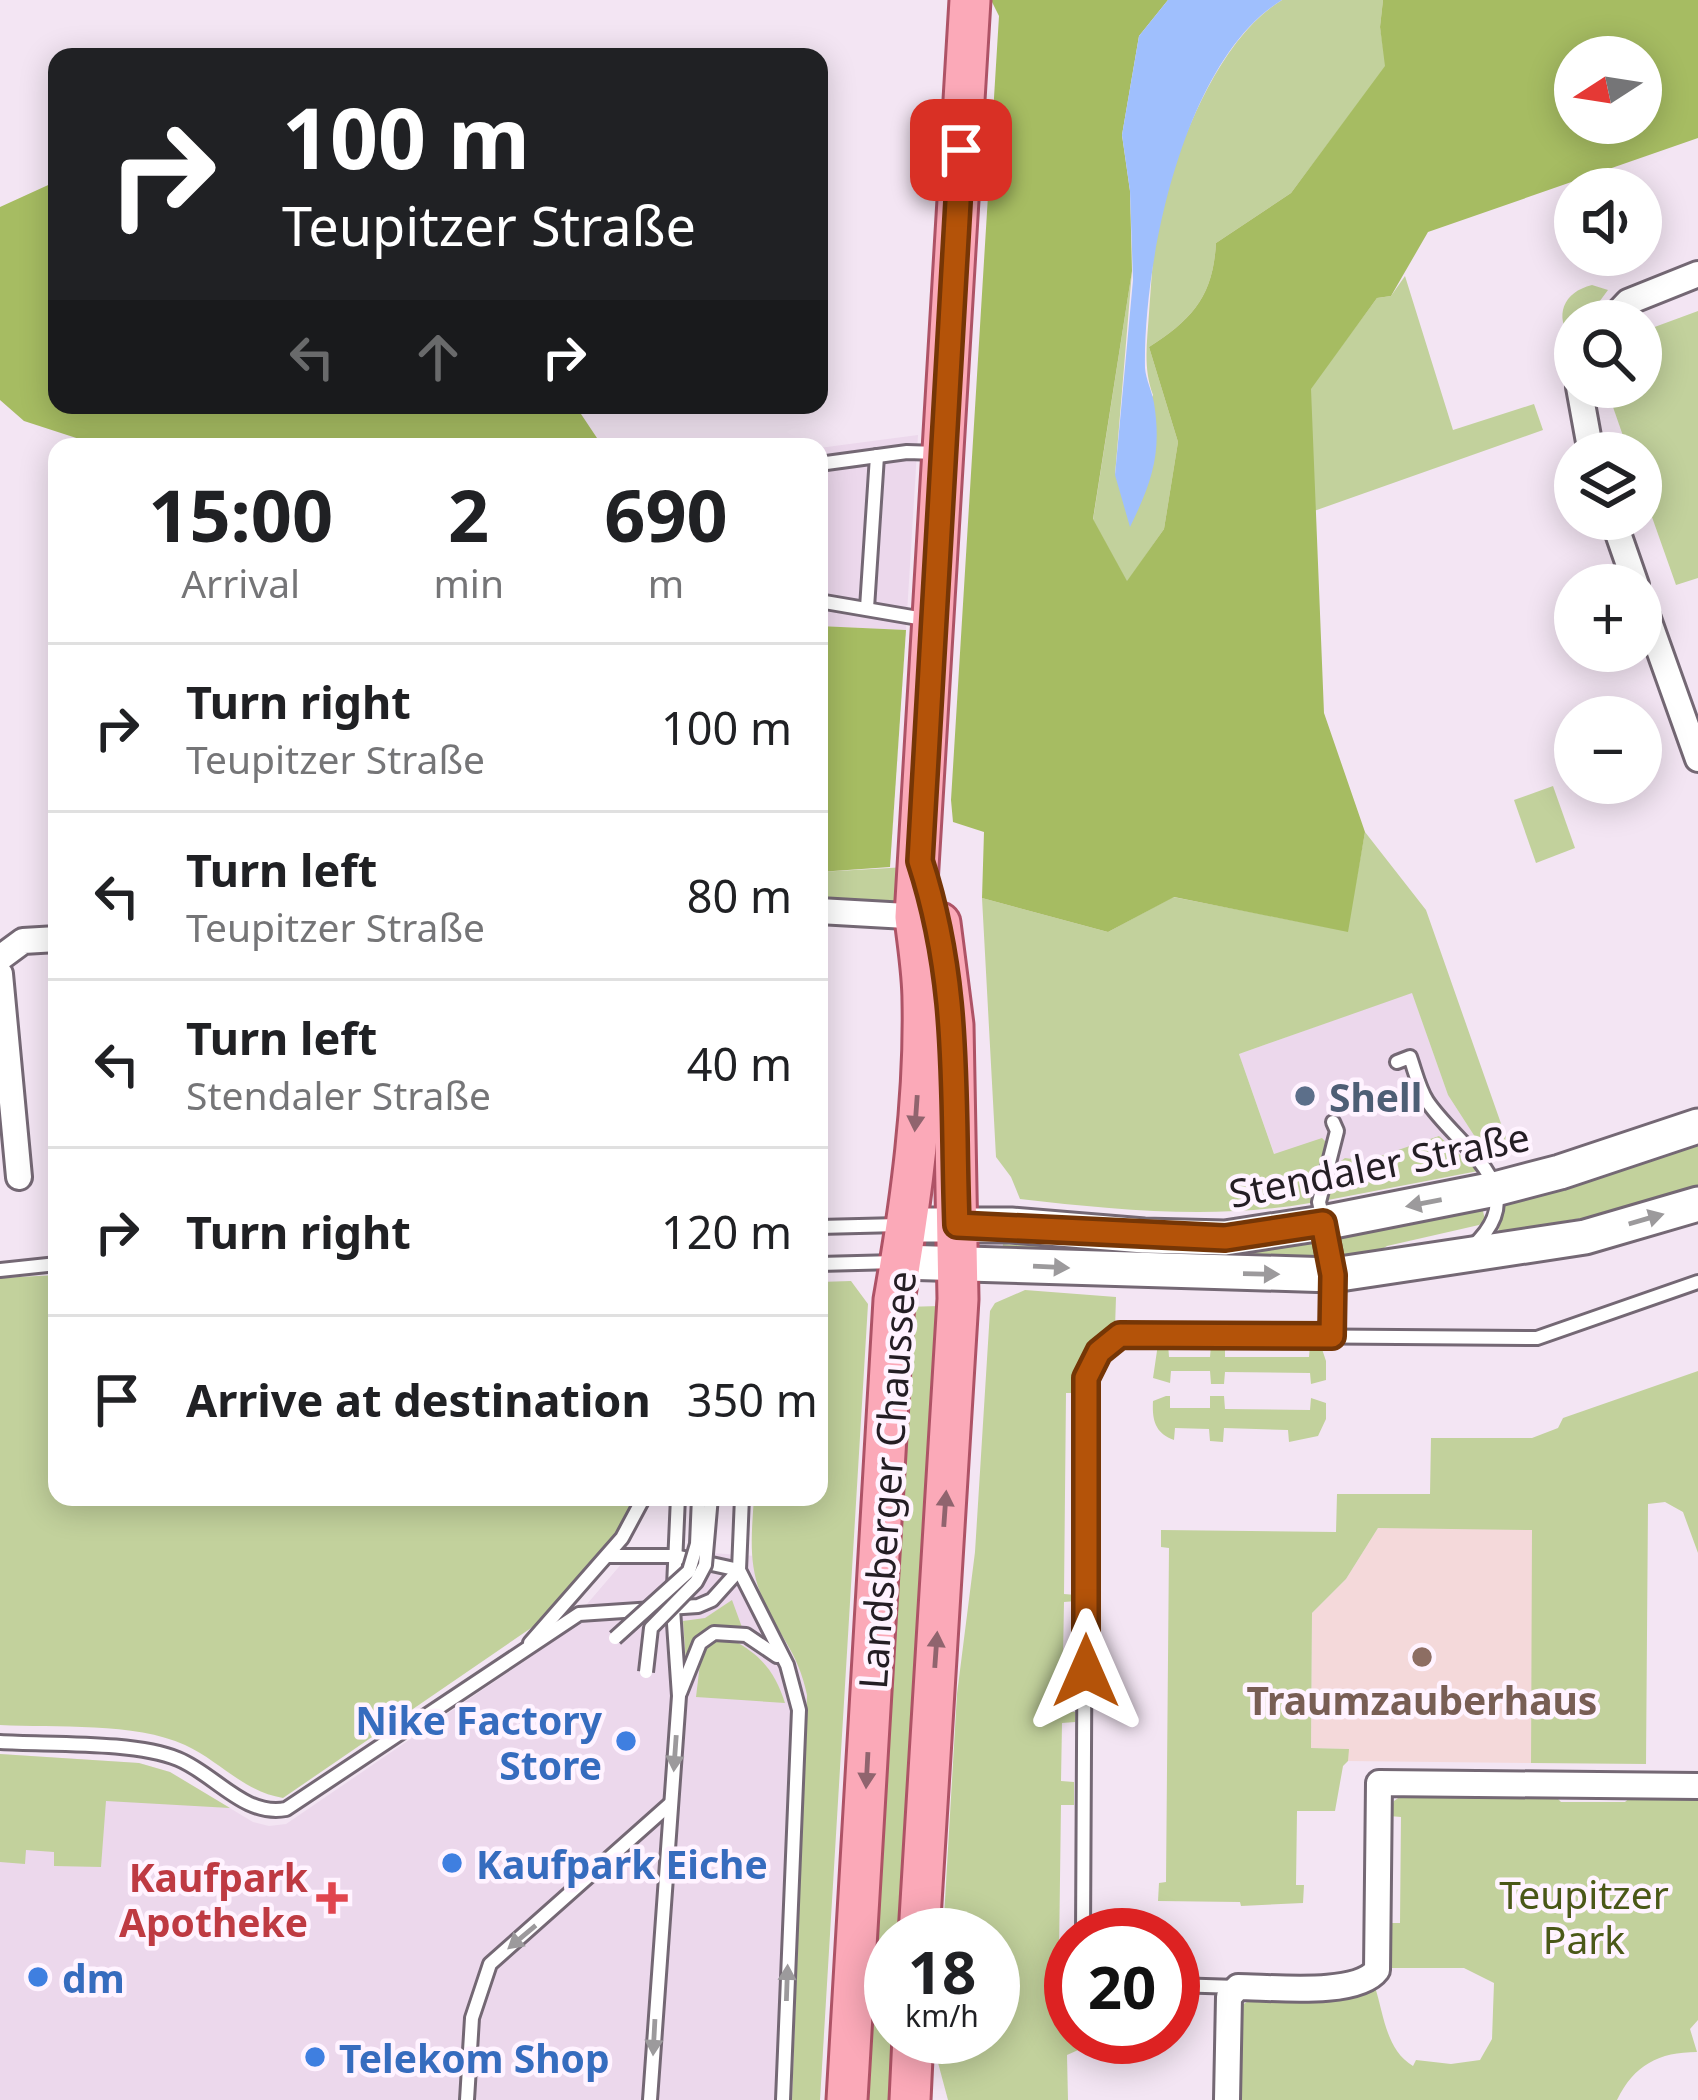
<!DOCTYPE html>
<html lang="en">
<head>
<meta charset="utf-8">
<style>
	:root { --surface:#fff; --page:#f6f6f6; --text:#202124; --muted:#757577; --line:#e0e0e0 }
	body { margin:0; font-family:"Noto Sans",sans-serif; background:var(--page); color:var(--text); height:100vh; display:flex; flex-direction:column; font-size:45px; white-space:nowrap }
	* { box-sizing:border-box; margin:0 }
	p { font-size:39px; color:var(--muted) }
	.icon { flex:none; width:66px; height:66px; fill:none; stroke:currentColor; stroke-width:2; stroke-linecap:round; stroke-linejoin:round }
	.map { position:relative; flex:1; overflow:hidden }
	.side { position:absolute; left:48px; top:438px; width:780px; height:1068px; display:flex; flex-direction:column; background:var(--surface); border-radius:24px; box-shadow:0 6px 30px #0003 }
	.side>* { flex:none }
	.top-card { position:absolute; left:48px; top:48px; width:780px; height:366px; border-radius:24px; box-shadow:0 6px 30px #0003; background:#202124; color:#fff; overflow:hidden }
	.needle { width:78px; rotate:258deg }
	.fabs { position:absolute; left:1554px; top:36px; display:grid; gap:24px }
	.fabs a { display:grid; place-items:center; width:108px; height:108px; border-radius:50%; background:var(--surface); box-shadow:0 6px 30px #0003; font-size:60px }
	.speed { position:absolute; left:864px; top:1908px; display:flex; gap:24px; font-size:60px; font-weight:700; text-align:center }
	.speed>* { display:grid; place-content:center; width:156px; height:156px; border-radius:50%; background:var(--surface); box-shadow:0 6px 30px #0003; line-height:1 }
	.speed small { font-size:30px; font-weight:400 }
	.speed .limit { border:18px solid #d22; background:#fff; color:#111 }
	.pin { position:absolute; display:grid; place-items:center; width:102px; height:102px; color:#fff; margin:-51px; border-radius:24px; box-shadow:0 6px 18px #0006 }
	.me { position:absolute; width:132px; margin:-66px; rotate:0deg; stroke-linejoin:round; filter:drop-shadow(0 0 9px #0008) }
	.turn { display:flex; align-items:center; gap:42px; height:252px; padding:0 36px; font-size:54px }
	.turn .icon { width:156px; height:156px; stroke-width:2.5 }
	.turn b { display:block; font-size:84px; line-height:102px }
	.lanes { display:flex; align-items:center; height:114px; padding:0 36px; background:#0003; justify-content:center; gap:60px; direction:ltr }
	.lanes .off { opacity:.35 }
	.eta { display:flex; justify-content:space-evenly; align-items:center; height:204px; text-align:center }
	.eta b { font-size:72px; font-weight:700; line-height:84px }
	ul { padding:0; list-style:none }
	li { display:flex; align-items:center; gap:36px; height:168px; padding:0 36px; border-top:3px solid var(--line) }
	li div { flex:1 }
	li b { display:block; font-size:45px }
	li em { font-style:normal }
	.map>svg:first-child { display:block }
	.built { fill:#ecd8ec }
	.education { fill:#f4d9da }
	.green { fill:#c2d19c }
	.forest { fill:#a6bc62; fill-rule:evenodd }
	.water { fill:#9fbffd }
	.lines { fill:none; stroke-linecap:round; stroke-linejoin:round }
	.lane-casing { stroke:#746874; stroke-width:18 }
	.street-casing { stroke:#746874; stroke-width:30 }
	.secondary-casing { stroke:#746874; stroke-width:39 }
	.primary-casing { stroke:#ae5366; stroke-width:45 }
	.lane { stroke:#fff; stroke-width:12 }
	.street { stroke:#fff; stroke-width:24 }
	.secondary { stroke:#fff; stroke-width:33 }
	.primary { stroke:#fba9b8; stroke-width:39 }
	.lane-bridge-casing { stroke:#746874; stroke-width:18; stroke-linecap:butt }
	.lane-bridge { stroke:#fff; stroke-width:12 }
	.oneway { fill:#90646e }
	.oneway2 { fill:#9c9a9c }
	.route-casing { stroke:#753606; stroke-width:30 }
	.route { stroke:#b45309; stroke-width:21 }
	.service-dot { fill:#5c6f8a; stroke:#fff3ff; stroke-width:4.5 }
	.education-dot { fill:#8d6e63; stroke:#fff3ff; stroke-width:4.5 }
	.shop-dot { fill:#3f7fe0; stroke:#fff3ff; stroke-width:4.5 }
	.health-dot { fill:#e0444e; stroke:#fff3ff; stroke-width:4.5 }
	.labels { text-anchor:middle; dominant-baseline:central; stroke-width:9; stroke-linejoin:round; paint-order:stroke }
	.service-label { font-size:39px; font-weight:bold; fill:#4e5e75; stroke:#fff3ff; text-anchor:start }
	.street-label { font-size:39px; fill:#241e24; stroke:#fff3ff }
	.education-label { font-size:39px; font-weight:bold; fill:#785e54; stroke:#fff3ff }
	.shop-label { font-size:39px; font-weight:bold; fill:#366cbe; stroke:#fff3ff; text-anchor:start }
	.health-label { font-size:39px; font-weight:bold; fill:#be3a42; stroke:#fff3ff; text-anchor:end }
	.park-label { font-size:39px; fill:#4a5817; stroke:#fff3ff }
</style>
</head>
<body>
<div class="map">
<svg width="1698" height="2100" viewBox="0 0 1698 2100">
	<rect width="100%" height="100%" fill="#f3e5f3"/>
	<!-- built -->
	<g class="built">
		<polygon points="918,435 906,630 819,626 819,448"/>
		<polygon points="1412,992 1448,1095 1488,1157 1289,1196 1239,1054"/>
		<polygon points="635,1548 850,1562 820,2100 0,2100 0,1754 139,1763 170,1772 253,1822 269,1826 286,1824 557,1639"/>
	</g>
	<!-- education -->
	<polygon class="education" points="1378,1528 1533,1529 1531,1763 1348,1761 1348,1749 1311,1748 1312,1613 1346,1579"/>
	<!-- green -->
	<g class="green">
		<path d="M1282,0H1383L1380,27L1386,66L1291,193L1216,243C1213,296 1193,319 1149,347L1178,442L1164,529L1127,582L1093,520L1132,271L1115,475L1153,395C1143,368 1147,343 1149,313C1152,273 1154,224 1167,185C1189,122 1224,35 1282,0Z"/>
		<polygon points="1405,276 1453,430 1534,404 1543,430 1314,511 1310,389 1377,298 1391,296"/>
		<path d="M1592,285L1608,290L1585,321H1575V337L1571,339C1554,316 1563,292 1592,285Z"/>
		<polygon points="1698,311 1698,578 1676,585 1641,486 1641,453 1629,453 1606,387 1641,387 1641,332"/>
		<polygon points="1553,786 1575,848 1536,863 1514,800"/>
		<path d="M1365,832L1426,910L1511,1152L1488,1157L1448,1095L1412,993L1239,1054L1274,1154L1322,1138L1326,1142L1310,1203C1214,1220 1117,1210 1020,1199L1011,1177L996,1157L982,898L1108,932L1173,897L1347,931Z"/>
		<polygon points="907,867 901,900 895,903 819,900 819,872"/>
		<polygon points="1439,1136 1478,1171 1328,1200 1338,1163 1345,1158 1366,1161"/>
		<polygon points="1698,1139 1698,1187 1588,1217 1498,1232 1507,1197"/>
		<polygon points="1481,1202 1485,1220 1479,1225 1387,1246 1368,1258 1340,1260 1336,1232"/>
		<polygon points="1311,1238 1316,1259 1002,1252 1003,1244 1181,1255 1245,1252"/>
		<path d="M57,1275V1497H637L607,1552L534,1626L283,1798C244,1792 220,1761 185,1745C135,1722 55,1728 0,1725V1278Z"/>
		<path d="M851,1281L868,1304L820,2100H792L807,1695C798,1649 774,1631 760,1592C748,1561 752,1529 754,1497H819V1282Z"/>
		<path d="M1025,1290L1116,1297L1115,1328C1087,1342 1079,1362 1079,1393H1066L1064,1594L1076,1595V1601L1064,1602L1062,1711L1075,1712V1722L1062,1723L1061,1781L1074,1782V1805H1061L1059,1953L1071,1954V2037L1105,2038L1067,2055L1068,2100H948L937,2059L938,2037H993V1935H943L957,1694L975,1552L990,1311L995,1303Z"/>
		<polygon points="939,1306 908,1935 891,1935 891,2037 902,2037 898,2100 868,2100 905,1307"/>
		<polygon points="1158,1344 1168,1344 1169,1357 1210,1357 1211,1345 1225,1345 1225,1357 1309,1357 1310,1345 1321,1346 1326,1361 1326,1380 1311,1384 1310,1373 1225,1372 1224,1384 1211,1384 1210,1371 1171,1371 1170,1383 1153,1378"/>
		<polygon points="1698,1371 1698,1553 1683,1512 1665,1502 1648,1504 1646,1764 1531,1763 1532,1530 1378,1528 1346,1579 1312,1613 1311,1748 1349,1749 1348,1761 1343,1766 1335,1811 1297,1811 1296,1885 1304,1885 1303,1903 1241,1906 1240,1902 1158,1901 1159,1883 1166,1882 1169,1548 1161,1547 1161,1530 1336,1532 1337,1494 1430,1494 1431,1438 1532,1438 1558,1428 1563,1418"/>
		<path d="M1166,1396H1170V1408H1210V1396H1224L1225,1409L1310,1410L1311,1398L1326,1403V1419L1318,1436L1289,1442L1288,1430L1224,1428L1223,1442L1210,1441L1209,1429L1175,1428L1174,1440C1155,1433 1152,1420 1153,1401Z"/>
		<path d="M732,1600L743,1630C713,1618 701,1638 686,1662L683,1621L705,1618Z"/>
		<path d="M733,1640C762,1656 775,1672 785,1703L696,1697L701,1655L712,1642Z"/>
		<polygon points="0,1754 139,1763 170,1772 230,1808 106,1801 101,1867 54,1866 54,1852 26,1850 25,1864 0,1862"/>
		<path d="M1405,1793L1553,1794L1561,1802H1625L1634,1794L1698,1795V2020L1690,2029L1697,2052C1659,2052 1634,2065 1617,2100H1235L1238,2009C1265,1979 1337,2008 1375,1987C1384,2015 1386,2050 1413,2066L1416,2060L1451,2064L1480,2060L1492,2039L1494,1983L1464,1968H1387L1389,1923H1400L1401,1817L1389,1816L1394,1801Z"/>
	</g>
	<!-- forest -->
	<g class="forest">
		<path d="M991,0H1168L1139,36L1122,135L1130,191L1132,271L1093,519L1127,581L1164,529L1178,442L1149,347C1193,319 1213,296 1216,243L1291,193L1385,66L1380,27L1383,0H1698V138L1428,232L1391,296L1377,298L1311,389L1324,713L1365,832L1348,932L1174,897L1108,932L982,898L984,832L953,822L951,800L999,16ZM1575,57H1641V123H1575Z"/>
		<polygon points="57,181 57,405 575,405 603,447 104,447 24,421 0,400 0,207"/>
		<polygon points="819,626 906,630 890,867 819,872"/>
	</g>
	<!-- water -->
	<path class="water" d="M1168,0H1282C1184,59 1143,261 1145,368C1146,380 1152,391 1154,403C1162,453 1152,482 1130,527L1115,475L1133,280L1130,191L1122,135L1139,36Z"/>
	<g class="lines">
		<!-- lane casing -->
		<g class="lane-casing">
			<g id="lane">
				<polyline points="819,464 907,452 937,453"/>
				<polyline points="819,601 924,619"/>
				<polyline points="867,608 877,456"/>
				<path d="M1397,1062L1410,1057C1415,1071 1419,1089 1427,1101C1458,1148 1537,1188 1472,1247"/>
				<polyline points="1323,1220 1319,1202 1337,1131 1333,1122"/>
				<polyline points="819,1227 899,1225"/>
				<polyline points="819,1264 896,1262"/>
				<polyline points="0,1270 57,1264"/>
				<polyline points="1332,1336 1333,1277"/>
				<polyline points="742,1497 739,1570 787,1665 799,1710 783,2100"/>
				<polyline points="530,1643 622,1538 644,1497"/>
				<polyline points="680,1693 700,1643 714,1633 746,1635 777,1656"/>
				<path d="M0,1742C50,1745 134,1741 178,1759C215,1774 244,1817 286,1809L579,1614L698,1606L712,1600L739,1570L675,1556H608"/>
				<polyline points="1083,1935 1086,1377 1099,1352 1120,1335 1537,1338 1698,1282"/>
				<polyline points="1173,1985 1238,1987"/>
				<polyline points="467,2100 472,2018 490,1964 670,1804"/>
				<polyline points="650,2100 679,1696 673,1609 678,1497"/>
			</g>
		</g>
		<!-- street casing -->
		<g class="street-casing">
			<g id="street">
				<polyline points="1610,321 1628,302 1698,274"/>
				<polyline points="1579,387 1591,453"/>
				<polyline points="1613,519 1636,585"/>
				<polyline points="1641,599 1698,759"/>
				<polyline points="819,911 924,917"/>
				<polyline points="0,958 23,941 57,939"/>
				<polyline points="0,974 19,1177"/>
				<polyline points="1323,1223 1333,1275"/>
				<path d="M1227,2100L1229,1997L1238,1987C1271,1987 1357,1997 1377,1970L1379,1783L1698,1786"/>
			</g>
		</g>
		<!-- secondary casing -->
		<g class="secondary-casing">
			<g id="secondary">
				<polyline points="906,1225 1011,1225 1144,1236 1225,1238 1323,1223 1495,1189 1560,1172 1698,1126"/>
				<polyline points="900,1262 1333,1275 1585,1237 1698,1204"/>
			</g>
		</g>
		<!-- primary casing -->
		<g class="primary-casing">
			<g id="primary">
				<polyline points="919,1935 958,1299 953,1025 940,923"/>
				<path d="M847,2100L894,1300C911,1203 925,1100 923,1001C923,973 918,944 915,917L970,0"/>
				<polyline points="910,2100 913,2037"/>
			</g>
		</g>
		<!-- lane -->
		<use href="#lane" class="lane"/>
		<!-- street -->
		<use href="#street" class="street"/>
		<!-- secondary -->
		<use href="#secondary" class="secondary"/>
		<!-- primary -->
		<use href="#primary" class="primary"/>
		<!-- lane-bridge casing -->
		<g class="lane-bridge-casing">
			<g id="lane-bridge">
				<polyline points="615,1638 689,1571 697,1544 699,1497"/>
				<polyline points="646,1672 651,1628 696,1582 705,1565 711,1497"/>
			</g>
		</g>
		<!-- lane-bridge -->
		<use href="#lane-bridge" class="lane-bridge"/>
	</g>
	<!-- one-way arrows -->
	<defs><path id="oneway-solid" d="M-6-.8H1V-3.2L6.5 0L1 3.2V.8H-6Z" transform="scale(3)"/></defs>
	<g class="oneway">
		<use href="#oneway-solid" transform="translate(916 1113) rotate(94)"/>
		<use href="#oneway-solid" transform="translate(945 1509) rotate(-86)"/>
		<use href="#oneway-solid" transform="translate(936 1650) rotate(-86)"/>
		<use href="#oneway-solid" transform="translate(867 1770) rotate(93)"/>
	</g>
	<g class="oneway2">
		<use href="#oneway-solid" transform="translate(1424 1203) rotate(169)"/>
		<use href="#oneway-solid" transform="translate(1646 1219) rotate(-16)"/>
		<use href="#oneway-solid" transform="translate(1051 1267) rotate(3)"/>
		<use href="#oneway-solid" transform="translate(1261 1274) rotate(1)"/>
		<use href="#oneway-solid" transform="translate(675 1753) rotate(94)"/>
		<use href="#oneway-solid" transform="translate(522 1937) rotate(140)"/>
		<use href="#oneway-solid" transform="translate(787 1983) rotate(-88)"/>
		<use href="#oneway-solid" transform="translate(654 2037) rotate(93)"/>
	</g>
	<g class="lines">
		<!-- route casing -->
		<g class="route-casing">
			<path id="route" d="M961,150L920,861C961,986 952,1096 957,1225L1225,1238L1323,1223L1333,1275L1332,1336L1120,1335L1099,1352L1086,1378V1671"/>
		</g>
		<!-- route -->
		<use href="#route" class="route"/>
	</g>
	<!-- markers -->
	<circle class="service-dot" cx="1305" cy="1096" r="12"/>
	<circle class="education-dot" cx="1422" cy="1657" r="12"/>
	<g class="shop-dot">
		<circle cx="626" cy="1741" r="12"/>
		<circle cx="452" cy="1863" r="12"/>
		<circle cx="38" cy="1977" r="12"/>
		<circle cx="315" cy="2057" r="12"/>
	</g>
	<path class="health-dot" d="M326 1880h12v12h12v12h-12v12h-12v-12h-12v-12h12z"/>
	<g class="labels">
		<!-- service labels -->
		<g class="service-label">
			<text x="1329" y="1096">Shell</text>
		</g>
		<!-- street labels -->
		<g class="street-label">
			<text transform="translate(1379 1164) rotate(-11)">Stendaler Straße</text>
			<text transform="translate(886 1480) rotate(-86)">Landsberger Chaussee</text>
		</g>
		<!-- education labels -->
		<g class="education-label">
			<text x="1422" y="1699">Traumzauberhaus</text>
		</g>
		<!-- shop labels -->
		<g class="shop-label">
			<text x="602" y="1719" text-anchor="end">Nike Factory<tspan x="602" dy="45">Store</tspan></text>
			<text x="476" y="1863">Kaufpark Eiche</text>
			<text x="62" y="1977">dm</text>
			<text x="339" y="2057">Telekom Shop</text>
		</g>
		<!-- health labels -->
		<g class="health-label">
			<text x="308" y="1876">Kaufpark<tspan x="308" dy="45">Apotheke</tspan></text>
		</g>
		<!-- park labels -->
		<g class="park-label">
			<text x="1584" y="1893">Teupitzer<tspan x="1584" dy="45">Park</tspan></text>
		</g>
	</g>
</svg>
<div class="fabs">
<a><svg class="needle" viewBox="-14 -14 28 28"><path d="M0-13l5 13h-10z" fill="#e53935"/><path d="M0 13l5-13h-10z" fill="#757577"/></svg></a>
<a><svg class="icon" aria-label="sound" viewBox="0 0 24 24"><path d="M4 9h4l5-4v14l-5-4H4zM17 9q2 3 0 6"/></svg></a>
<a><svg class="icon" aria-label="search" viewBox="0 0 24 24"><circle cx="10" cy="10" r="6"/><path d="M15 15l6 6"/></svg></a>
<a><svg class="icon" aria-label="layers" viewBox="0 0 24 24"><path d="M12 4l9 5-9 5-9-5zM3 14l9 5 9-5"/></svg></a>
<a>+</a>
<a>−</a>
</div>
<div class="speed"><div>18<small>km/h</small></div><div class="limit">20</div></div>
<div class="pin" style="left:961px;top:150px;background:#d93025"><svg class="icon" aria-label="arrive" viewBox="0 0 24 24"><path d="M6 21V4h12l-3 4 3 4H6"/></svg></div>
<svg class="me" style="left:1086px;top:1671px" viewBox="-20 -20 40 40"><path d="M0-17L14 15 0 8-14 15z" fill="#b45309" stroke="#fff" stroke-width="4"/></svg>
<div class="top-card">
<div class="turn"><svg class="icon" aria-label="right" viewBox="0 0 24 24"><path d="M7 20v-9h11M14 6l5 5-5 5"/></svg><div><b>100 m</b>Teupitzer Straße</div></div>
<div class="lanes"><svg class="icon off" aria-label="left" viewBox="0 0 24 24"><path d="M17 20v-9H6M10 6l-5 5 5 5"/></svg><svg class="icon off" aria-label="ahead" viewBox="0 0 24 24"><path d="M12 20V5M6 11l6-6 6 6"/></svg><svg class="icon" aria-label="right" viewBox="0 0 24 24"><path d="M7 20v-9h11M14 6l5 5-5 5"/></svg></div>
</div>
<section class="side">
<div class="eta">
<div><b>15:00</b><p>Arrival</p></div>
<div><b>2</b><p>min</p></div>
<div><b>690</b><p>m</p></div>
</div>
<ul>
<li><svg class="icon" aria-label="right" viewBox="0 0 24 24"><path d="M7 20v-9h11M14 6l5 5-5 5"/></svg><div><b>Turn right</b><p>Teupitzer Straße</p></div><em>100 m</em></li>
<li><svg class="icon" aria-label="left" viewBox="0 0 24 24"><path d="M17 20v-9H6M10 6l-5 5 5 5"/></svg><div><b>Turn left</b><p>Teupitzer Straße</p></div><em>80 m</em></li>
<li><svg class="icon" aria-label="left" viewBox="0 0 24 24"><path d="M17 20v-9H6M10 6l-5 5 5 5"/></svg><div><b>Turn left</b><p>Stendaler Straße</p></div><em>40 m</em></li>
<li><svg class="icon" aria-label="right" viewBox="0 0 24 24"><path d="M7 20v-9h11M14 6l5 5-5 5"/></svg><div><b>Turn right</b></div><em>120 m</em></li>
<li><svg class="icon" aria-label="arrive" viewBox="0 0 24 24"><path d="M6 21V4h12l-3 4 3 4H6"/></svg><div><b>Arrive at destination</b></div><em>350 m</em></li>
</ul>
</section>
</div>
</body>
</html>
